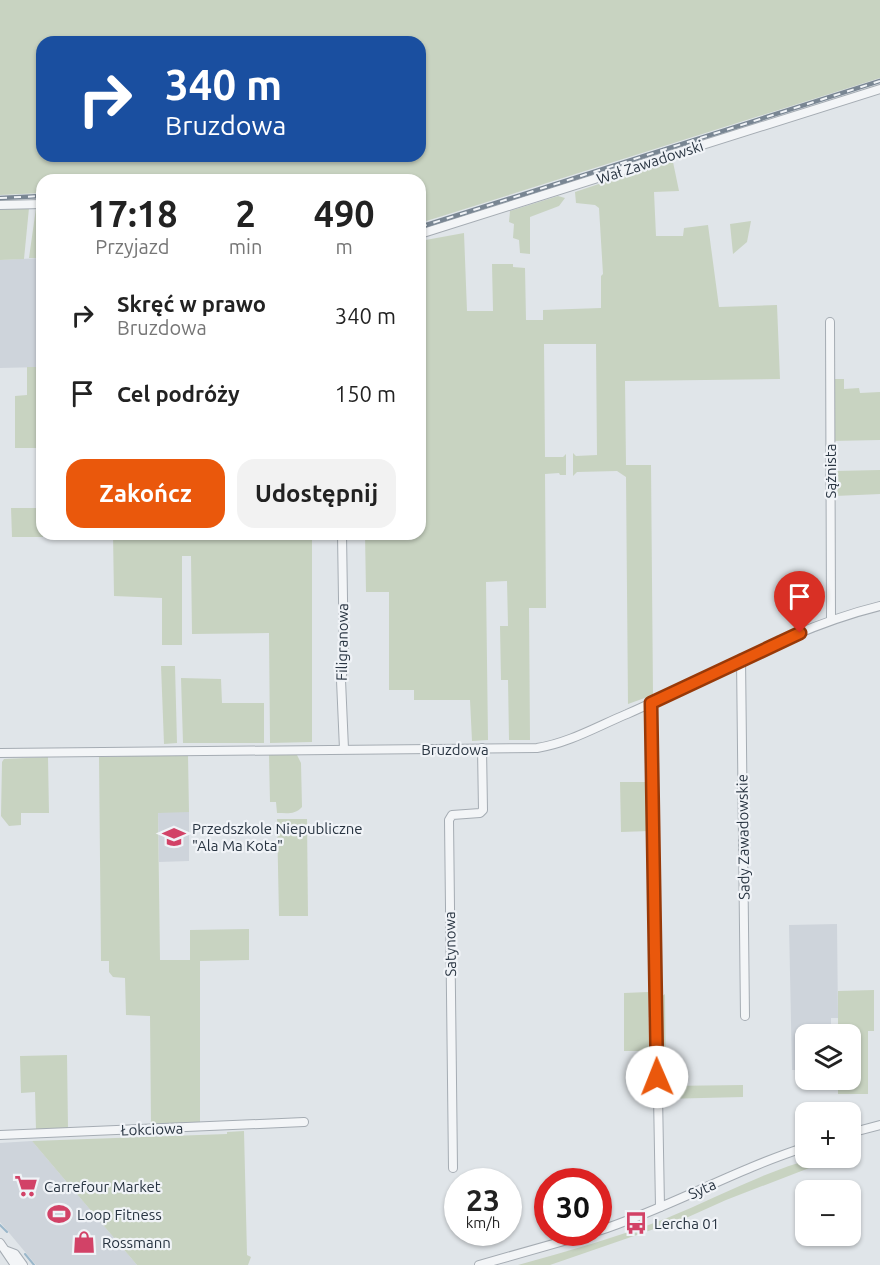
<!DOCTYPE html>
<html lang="pl">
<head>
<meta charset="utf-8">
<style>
	:root { --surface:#fff; --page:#f2f2f2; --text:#222; --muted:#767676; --accent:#ea580c }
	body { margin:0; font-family:Ubuntu,sans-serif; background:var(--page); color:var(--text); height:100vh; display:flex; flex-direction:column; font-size:22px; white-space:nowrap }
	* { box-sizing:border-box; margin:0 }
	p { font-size:20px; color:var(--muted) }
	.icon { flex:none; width:33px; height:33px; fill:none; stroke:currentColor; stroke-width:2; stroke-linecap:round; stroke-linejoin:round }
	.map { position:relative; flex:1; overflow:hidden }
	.details { position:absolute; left:36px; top:174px; width:390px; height:366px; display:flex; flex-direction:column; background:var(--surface); border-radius:18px; box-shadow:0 2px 4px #0004 }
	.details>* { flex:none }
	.banner { position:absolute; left:36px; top:36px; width:390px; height:126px; border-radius:18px; box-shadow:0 2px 4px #0004; background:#1a4fa0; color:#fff; overflow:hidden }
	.tools { position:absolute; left:795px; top:1024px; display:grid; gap:12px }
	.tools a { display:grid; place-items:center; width:66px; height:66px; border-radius:12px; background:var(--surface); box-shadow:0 2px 4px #0004; font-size:30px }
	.speed { position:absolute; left:444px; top:1168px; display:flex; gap:12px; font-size:30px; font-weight:700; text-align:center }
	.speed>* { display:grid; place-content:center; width:78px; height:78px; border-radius:50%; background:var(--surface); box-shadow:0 2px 4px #0004; line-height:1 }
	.speed small { font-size:15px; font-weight:400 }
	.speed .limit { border:9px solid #d22; background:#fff; color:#111 }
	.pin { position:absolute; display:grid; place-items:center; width:51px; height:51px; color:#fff; margin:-62px -26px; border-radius:50% 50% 50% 0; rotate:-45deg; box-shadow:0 0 6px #0007 }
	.pin .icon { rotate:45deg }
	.me { position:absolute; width:66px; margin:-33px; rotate:359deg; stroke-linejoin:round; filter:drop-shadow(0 0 4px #0008) }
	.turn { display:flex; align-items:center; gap:21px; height:126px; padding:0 30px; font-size:27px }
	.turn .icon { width:78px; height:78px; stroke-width:2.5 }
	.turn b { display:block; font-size:42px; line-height:51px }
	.eta { display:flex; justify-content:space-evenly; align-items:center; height:102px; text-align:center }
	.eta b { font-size:36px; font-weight:600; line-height:42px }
	.primary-button { display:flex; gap:12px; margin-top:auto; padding:12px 30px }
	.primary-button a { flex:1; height:69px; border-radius:18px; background:var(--accent); color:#fff; font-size:24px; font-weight:600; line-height:69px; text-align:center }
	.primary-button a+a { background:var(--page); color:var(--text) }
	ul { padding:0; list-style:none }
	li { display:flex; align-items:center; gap:18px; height:78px; padding:0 30px }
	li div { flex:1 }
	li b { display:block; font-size:22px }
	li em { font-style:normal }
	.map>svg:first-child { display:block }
	.built { fill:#ced4db }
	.green { fill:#c8d3c1; fill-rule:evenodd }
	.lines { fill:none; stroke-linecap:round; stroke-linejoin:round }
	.stream { stroke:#9ab7ca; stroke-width:2 }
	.minor-casing { stroke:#a5acb3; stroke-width:10 }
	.minor { stroke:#f3f5f7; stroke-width:8 }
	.rail-casing { stroke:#798693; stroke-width:4.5 }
	.rail { stroke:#f0f3f7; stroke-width:2; stroke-dasharray:7; stroke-linecap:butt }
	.route-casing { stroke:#983908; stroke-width:15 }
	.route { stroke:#ea580c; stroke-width:10 }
	.labels { text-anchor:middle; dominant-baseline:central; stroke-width:4.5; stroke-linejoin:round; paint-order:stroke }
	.street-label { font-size:15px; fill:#283441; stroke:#f0f3f7 }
	.poi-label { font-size:15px; fill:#283441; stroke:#f0f3f7; text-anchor:start }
</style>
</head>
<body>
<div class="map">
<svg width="880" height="1265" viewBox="0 0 880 1265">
	<rect width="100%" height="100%" fill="#e0e5e9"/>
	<!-- built -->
	<g class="built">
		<polygon points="41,258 42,367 0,368 0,260"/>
		<polygon points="158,812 189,812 189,861 159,862"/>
		<polygon points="837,924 838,1018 831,1018 831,1035 806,1035 805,1070 792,1070 789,925"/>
		<polygon points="32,1141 137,1265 36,1265 0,1222 0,1143"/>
	</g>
	<!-- green -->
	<g class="green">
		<path d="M0,0H880V78L420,223V180H42V193L0,195ZM42,42H420V156H42Z"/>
		<polygon points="673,162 679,191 654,192 656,236 683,236 684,228 708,225 719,307 777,305 780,379 625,381 626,465 651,465 653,695 628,704 626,477 617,471 577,472 573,476 573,453 576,456 597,455 596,344 544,344 545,457 563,457 566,454 566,475 560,475 559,473 545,474 546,608 529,608 530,740 509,740 508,680 501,680 500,626 508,626 507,581 486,582 488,740 472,741 470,700 414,700 414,690 389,690 389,592 366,592 365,534 420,534 420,241 464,233 467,311 493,311 492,264 513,264 513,267 525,268 526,320 543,320 543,310 601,308 601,276 603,274 599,208 595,205 576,203 575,192 661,163"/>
		<polygon points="558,196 565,198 559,206 530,217 530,254 520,253 519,240 513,238 514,224 509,222 510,211"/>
		<polygon points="29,208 24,259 0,260 0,209"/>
		<polygon points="36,208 42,208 42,321 41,258 29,258"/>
		<polygon points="751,221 747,242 733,254 730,224"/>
		<polygon points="27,367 42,367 42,448 15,448 15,396 27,395"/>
		<polygon points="832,379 844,379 844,389 859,388 860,393 880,392 880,440 831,441"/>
		<polygon points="880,470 880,494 835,496 835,471"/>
		<polygon points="11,508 42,508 43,537 12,537"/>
		<polygon points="113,534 312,534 312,742 270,743 269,633 192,634 191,556 182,556 182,645 162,645 162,598 114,596"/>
		<polygon points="161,666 175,666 177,743 164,744"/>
		<polygon points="181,678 221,679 222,703 264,703 264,743 183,743"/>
		<path d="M296,753L301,763L302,807C295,815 287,813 277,813L276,802H270L269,755Z"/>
		<polygon points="159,755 188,755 189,812 158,813 160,960 190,960 190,930 249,929 249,960 200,961 200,1123 151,1126 150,1016 126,1015 125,978 113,977 109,972 109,961 101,961 99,757"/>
		<polygon points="48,757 49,813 21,813 21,825 9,826 1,816 2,762 4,759"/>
		<polygon points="620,782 649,782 650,831 621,832"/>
		<polygon points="277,819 307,819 308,916 279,916"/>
		<polygon points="874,990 874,1031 868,1031 868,1094 838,1094 838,1080 850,1080 850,1035 838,1035 838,991"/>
		<polygon points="648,992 649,1051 624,1051 624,993"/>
		<polygon points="665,994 666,1086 743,1085 743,1097 662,1099 661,997"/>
		<polygon points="67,1055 68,1129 36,1130 35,1092 21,1093 20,1056"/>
		<polygon points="244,1131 247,1255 251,1257 248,1265 137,1265 32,1141 227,1134 227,1132"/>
		<path d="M815,1158H835L726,1200L686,1218L550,1265H518C568,1251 618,1237 667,1218C716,1198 763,1172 815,1158Z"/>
	</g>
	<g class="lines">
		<!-- stream -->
		<g class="stream">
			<polyline points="0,1225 7,1232"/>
			<polyline points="25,1254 34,1265"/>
		</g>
		<!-- minor casing -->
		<g class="minor-casing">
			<g id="minor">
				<polyline points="0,205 42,204"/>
				<polyline points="420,234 880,89"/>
				<polyline points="830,322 831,619"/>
				<polyline points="342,534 344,664 341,680 344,749"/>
				<polyline points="741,658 745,1016"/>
				<polyline points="651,703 660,1207"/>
				<path d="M0,753L537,748C569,743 598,726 627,714C711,677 790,628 880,606"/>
				<polyline points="850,1133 880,1125"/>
				<polyline points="0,1135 304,1122"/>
				<polyline points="453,1168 449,820 452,815 480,813 483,810 482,748"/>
				<path d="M598,1231C669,1208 734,1170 806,1147"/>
				<polyline points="0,1243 15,1265"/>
				<polyline points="7,1251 15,1254 23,1265"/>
				<polyline points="479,1265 592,1233"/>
			</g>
		</g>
		<!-- minor -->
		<use href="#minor" class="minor"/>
		<!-- rail casing -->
		<g class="rail-casing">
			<g id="rail">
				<polyline points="0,198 42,196"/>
				<polyline points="420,227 880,81"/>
			</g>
		</g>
		<!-- rail -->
		<use href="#rail" class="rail"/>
	</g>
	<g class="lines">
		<!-- route casing -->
		<g class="route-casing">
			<polyline id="route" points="657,1077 651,703 800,633"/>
		</g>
		<!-- route -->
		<use href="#route" class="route"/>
	</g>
	<!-- icons -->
	<defs>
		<g id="school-bare" transform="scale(1.8)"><path d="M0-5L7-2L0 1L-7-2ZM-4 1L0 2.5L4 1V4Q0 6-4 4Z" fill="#d24267" stroke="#f0f3f7" stroke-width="2.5" paint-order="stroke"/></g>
		<g id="supermarket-bare" transform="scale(1.8)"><path d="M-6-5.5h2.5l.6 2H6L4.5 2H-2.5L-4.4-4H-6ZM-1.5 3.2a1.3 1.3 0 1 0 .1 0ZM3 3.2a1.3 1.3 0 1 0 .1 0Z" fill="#d24267" stroke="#f0f3f7" stroke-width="2.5" paint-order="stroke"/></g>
		<g id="stadium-bare" transform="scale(1.8)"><path d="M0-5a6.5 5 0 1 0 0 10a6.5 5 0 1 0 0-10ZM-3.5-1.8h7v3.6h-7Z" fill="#d24267" stroke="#f0f3f7" stroke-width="2.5" paint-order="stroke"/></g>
		<g id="bus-bare" transform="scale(1.8)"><path d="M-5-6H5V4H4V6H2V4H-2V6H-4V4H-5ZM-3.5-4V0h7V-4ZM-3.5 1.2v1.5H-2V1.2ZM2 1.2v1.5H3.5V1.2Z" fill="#d24267" stroke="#f0f3f7" stroke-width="2.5" paint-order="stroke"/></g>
		<g id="shop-bare" transform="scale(1.8)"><path d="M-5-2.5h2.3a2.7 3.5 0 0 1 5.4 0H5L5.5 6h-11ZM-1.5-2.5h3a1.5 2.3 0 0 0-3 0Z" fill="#d24267" stroke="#f0f3f7" stroke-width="2.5" paint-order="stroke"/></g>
	</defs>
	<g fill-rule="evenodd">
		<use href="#school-bare" x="174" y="837"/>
		<use href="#supermarket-bare" x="26" y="1186"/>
		<use href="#stadium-bare" x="59" y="1214"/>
		<use href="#bus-bare" x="636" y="1223"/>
		<use href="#shop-bare" x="84" y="1242"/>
	</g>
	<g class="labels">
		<!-- street labels -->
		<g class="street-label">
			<text transform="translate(650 162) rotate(-18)">Wał Zawadowski</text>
			<text transform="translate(830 471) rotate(-90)">Sążnista</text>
			<text transform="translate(342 642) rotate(-89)">Filigranowa</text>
			<text x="455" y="749">Bruzdowa</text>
			<text transform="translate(743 837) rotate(-91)">Sady Zawadowskie</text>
			<text transform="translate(450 944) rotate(-91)">Satynowa</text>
			<text transform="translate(152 1129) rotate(-2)">Łokciowa</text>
			<text transform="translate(702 1189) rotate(-24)">Syta</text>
		</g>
		<!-- poi labels -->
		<g class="poi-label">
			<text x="192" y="828">Przedszkole Niepubliczne<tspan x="192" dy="17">"Ala Ma Kota"</tspan></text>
			<text x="44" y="1186">Carrefour Market</text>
			<text x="77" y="1214">Loop Fitness</text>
			<text x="654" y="1223">Lercha 01</text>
			<text x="102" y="1242">Rossmann</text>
		</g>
	</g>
</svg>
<div class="tools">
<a><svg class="icon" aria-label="layers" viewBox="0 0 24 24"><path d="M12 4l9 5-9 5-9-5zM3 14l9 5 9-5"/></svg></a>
<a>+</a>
<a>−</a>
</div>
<div class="speed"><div>23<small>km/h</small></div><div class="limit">30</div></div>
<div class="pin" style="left:800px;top:633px;background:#d93025"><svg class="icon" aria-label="arrive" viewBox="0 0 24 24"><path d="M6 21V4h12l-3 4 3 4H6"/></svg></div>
<svg class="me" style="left:657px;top:1077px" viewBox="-20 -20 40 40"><circle r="19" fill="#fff"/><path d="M0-13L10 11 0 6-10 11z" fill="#ea580c"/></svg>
<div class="banner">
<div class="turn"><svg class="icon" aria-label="right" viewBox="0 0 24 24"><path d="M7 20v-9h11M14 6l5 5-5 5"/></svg><div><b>340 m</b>Bruzdowa</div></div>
</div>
<section class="details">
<div class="eta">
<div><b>17:18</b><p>Przyjazd</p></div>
<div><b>2</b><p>min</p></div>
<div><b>490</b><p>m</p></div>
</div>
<ul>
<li><svg class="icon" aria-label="right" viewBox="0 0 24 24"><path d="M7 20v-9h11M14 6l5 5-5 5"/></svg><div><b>Skręć w prawo</b><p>Bruzdowa</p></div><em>340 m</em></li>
<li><svg class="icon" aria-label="arrive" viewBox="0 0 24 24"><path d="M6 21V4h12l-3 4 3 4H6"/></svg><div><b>Cel podróży</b></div><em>150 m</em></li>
</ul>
<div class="primary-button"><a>Zakończ</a><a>Udostępnij</a></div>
</section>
</div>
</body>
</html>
